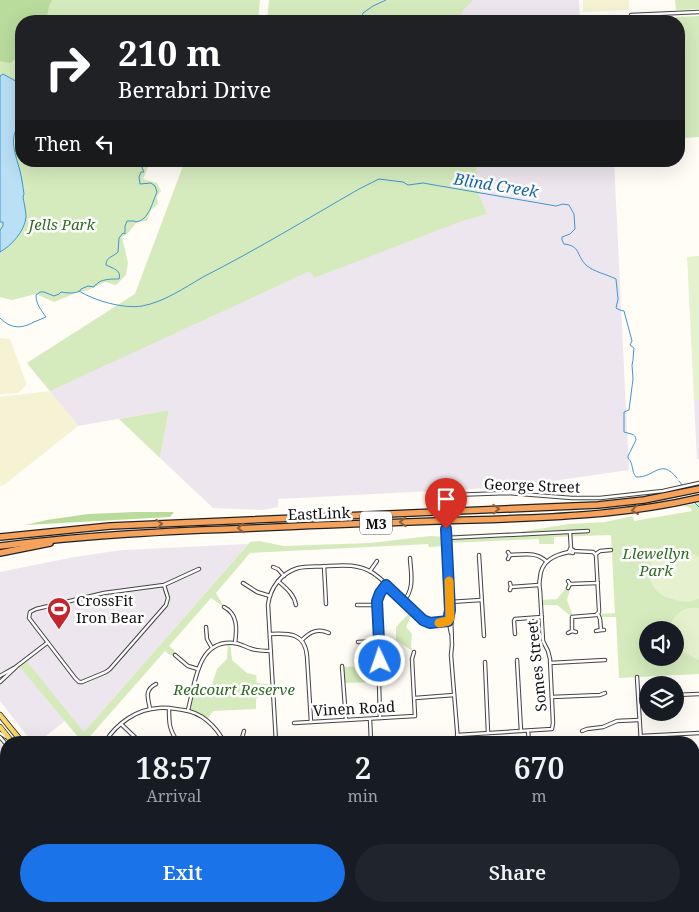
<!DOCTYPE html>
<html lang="en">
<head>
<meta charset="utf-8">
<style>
	:root { --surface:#171b24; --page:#20242c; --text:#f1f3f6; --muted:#9ea1a6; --accent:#1a73e8 }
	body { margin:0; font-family:"Noto Serif",serif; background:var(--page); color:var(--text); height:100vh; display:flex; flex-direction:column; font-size:19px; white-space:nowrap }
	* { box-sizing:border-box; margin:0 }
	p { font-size:16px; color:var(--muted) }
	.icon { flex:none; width:28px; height:28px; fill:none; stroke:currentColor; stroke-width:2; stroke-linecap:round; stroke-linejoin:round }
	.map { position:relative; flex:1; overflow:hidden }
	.side { position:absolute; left:0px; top:736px; width:700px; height:176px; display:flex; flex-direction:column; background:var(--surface); border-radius:20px 20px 0 0; box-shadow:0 5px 20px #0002 }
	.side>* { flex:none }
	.hud { position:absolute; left:15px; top:15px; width:670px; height:152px; border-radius:20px; box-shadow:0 5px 20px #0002; background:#202124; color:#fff; overflow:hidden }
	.tools { position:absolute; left:639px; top:621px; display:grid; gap:10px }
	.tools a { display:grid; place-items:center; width:45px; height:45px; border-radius:50%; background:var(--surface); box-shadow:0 5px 20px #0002; font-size:25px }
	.pin { position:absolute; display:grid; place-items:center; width:42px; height:42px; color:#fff; margin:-51px -21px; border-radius:50% 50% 50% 0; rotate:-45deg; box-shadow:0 0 5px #0007 }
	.pin .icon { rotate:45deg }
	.me { position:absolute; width:55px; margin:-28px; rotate:357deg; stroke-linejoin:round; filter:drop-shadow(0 0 4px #0008) }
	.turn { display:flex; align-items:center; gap:18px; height:105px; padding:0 20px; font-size:22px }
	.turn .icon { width:65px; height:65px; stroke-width:2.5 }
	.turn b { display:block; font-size:35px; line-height:42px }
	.then { display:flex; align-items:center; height:48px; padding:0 20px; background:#0003; gap:10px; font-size:19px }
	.eta { display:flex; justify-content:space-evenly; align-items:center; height:85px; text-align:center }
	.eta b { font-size:30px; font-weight:600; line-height:35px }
	.cta { display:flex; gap:10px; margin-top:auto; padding:10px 20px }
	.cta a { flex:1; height:58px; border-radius:30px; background:var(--accent); color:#fff; font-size:20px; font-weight:600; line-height:58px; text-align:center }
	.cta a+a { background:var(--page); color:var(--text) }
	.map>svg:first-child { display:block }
	.industrial { fill:#eee6ef }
	.farmland { fill:#f6f3d4 }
	.green { fill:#d5ebbd; fill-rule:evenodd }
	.forest { fill:#b9dc9c }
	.pitch { fill:#e6f2cf }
	.water { fill:#b9e0f7; stroke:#3f96cf }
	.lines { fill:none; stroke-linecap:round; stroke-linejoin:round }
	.stream { stroke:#3f96cf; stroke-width:1 }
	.street-casing { stroke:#444; stroke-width:4.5 }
	.primary-casing { stroke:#222; stroke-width:6 }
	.highway-casing { stroke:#222; stroke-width:8 }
	.street { stroke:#fff; stroke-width:2.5 }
	.primary { stroke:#f9d66b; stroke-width:4.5 }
	.highway { stroke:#f5a25d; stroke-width:5.5 }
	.street-bridge-casing { stroke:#444; stroke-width:4.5; stroke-linecap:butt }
	.street-bridge { stroke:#fff; stroke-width:2.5 }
	.oneway { stroke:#8e613b }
	.route-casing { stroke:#114b97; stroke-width:12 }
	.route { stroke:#1a73e8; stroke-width:9 }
	.slow { stroke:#f59e0b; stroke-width:9 }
	.labels { text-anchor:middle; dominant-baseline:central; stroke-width:5; stroke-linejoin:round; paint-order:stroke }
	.shield { fill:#fff; stroke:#585858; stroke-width:1 }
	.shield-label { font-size:14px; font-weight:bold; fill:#111 }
	.park-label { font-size:15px; font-style:italic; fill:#2f6b1f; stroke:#fff }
	.street-label { font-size:15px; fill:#111; stroke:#fff }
	.poi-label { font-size:15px; fill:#111; stroke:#fff; text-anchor:start }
	.water-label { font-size:16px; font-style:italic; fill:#1768a6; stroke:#fff }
</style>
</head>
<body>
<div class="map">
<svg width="699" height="912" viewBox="0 0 699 912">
	<rect width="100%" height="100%" fill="#fffdf5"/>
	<!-- industrial -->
	<g class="industrial">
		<polygon points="418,0 579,0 580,20 668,16 668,21 397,21"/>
		<polygon points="185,161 614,161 629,470 511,487 278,499 278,507 263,510 213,508 160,458 169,410 78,426 27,363 135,294"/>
		<polygon points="694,400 699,400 699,459 697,460"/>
		<polygon points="248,544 79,738 65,721 38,742 32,742 0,701 0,572 74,557 122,550"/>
		<polygon points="0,742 6,751 6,858 0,859"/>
	</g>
	<!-- farmland -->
	<g class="farmland">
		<polygon points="583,0 629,0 629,10 583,12"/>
		<polygon points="0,338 10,339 26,382 26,385 18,393 0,394"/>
		<polygon points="50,391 78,426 4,485 0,486 0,397"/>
	</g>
	<!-- green -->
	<g class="green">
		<polygon points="0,0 260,0 258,21 21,21 21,161 146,161 148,167 143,179 157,183 161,191 157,196 158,204 151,210 147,221 137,222 128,233 122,237 128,263 126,275 116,285 105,282 86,291 79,291 69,296 54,302 36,294 12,300 0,297"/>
		<polygon points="269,0 384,0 379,4 386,0 473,0 463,10 458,21 361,21 362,18 360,21 267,21"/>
		<polygon points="675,0 699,0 699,9 676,10"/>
		<polygon points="699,16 699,137 683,138 679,63 679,21 676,21 676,17"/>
		<polygon points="185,161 476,161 478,193 487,214 462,221 314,278 310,271 50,391 27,363 135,294"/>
		<polygon points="169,410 160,458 119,419"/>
		<path d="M699,503V674L619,678L616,617H600L598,614L615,613L611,535L554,537V544H539V539L447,543V546L429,547L428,544L250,553L216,593L224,607L211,598L169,646L174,650L175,655H170L165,651L85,742H75L79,738L18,665L25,659L84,732L250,542L259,541L284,546L370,543L430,536L446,537V535L520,532L569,524L605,522L633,516L634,521L692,511L691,508L683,506ZM648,630H675V658H648Z"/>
		<polygon points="566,588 570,589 567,600 573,616 572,617 557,605 541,605 541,600 557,599"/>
		<polygon points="412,610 413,612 406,627 412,634 411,647 414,652 396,640 396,627"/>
		<polygon points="228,643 230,643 232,660 247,673 256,675 257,683 273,685 273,694 259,695 256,699 256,709 213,711 207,720 188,710 193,691 209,694 217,669 227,659"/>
		<polygon points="380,665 379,682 344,683 343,667"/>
		<polygon points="6,858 6,893 0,894 0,859"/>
	</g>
	<!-- forest -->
	<g class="forest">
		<polygon points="0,0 52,0 49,6 46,21 21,21 21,54 10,63 0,61"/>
		<polygon points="135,512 174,512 170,517 25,525 47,520 88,514"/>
	</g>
	<!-- pitch -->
	<g class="pitch">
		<polygon points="699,256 699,400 694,400 687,257"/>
		<path d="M679,550L692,553L699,557V598C691,603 685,602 676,600C670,598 663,597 658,592C653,587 650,582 650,575C649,557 664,550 679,550Z"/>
		<path d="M689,608H699V660L675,648V630H669C672,618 677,611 689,608Z"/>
	</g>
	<!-- water -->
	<path class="water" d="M3,74L21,84V123C7,137 16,155 20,171C22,179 23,187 24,194L23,197C24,203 26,211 26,217C25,231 11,246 0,252V230L3,226V222H0V76Z"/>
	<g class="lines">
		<!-- stream -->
		<g class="stream">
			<polyline points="361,21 363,13 373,6 386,0"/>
			<path d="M79,291C95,301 124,309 142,306C164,302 184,288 203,277C256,250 307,219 359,189L379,179L403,182L408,185L423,183L556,206L563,204L569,205L574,214L575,229L570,234L562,237V240L564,244C581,246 576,255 586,265C594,272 606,274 616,279L618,299L616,308L620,310L624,311L632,341L630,345L634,348L633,360L632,365L633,379L629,410L624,412V432C629,434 636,433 636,440L628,456V458C634,464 631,471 636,477C655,478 660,457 677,478"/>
			<path d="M0,318C11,329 21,329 34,322C38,320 42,319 46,317C41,310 36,304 36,295L40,292H44L54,296L59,294L61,292C67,293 74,294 80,291L81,289L88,286L94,287L95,285L97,284L99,282C105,279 112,279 119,279C122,270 112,268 106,265C106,257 113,257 118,252L119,238L123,233L125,234V226L127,221H134L136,222C149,220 152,203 157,192L155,186L151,183L140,184L139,177L141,172H144L142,168L143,165L141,161"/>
			<polyline points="679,481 685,489"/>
			<polyline points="693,501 699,507"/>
		</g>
		<!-- street casing -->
		<g class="street-casing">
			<g id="street">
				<polyline points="631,15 699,12"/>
				<path d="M445,504C445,498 447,495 452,495L508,493L572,498H600L663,491L699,483"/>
				<polyline points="446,529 450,610 449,623 451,633"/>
				<polyline points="570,532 571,549"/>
				<polyline points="446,538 588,531"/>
				<polygon points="570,549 573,550 573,553 569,552"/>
				<polyline points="508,552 510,555 508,559"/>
				<polyline points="596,554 600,551 611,550"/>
				<polyline points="479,555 484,636"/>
				<path d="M510,555C524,555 535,551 546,561"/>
				<polyline points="324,566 326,604"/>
				<polyline points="273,567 278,569 284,576"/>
				<polyline points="370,571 377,561"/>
				<path d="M278,581C286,588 294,594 296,605"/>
				<polyline points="568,581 570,584 568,588"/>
				<polyline points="243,583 257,592 270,596"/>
				<polyline points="510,583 511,587 510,590"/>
				<polyline points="570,584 598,583"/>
				<polyline points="164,585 168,598 166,605 110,669 106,672 82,682 79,682 75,678 29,618 30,612 36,609 104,593 164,585 199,569"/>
				<polyline points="511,587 539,585"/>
				<path d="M403,602C415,589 411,574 410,558"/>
				<polyline points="450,602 481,600"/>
				<polyline points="357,605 377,605"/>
				<path d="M224,607C238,614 237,629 235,643"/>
				<polyline points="598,614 600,619 601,630"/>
				<polyline points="451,616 452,645"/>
				<polyline points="206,627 207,639 212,648"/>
				<polyline points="572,631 572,617 596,615 599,612 599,610 596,555 593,552 573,551"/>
				<polyline points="596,631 601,630 604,630"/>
				<polyline points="568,633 572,631 576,632"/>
				<path d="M271,634C289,633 305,633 307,656L311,722"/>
				<polyline points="515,634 514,621 515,619 542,617"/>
				<path d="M302,640C310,632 317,628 329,633"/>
				<polyline points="358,642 379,641"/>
				<polyline points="452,645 451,655 458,742"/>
				<polyline points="175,655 188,666 198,669"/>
				<polyline points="517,660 521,731"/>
				<polyline points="485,662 488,733"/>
				<polyline points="550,663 605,660"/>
				<polyline points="342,666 346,720"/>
				<polyline points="0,676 14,668"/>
				<polyline points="637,677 641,742"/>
				<polyline points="0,682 17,666 47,643"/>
				<polyline points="675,695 699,694"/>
				<polyline points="552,697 600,695 605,693"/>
				<polyline points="639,697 648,697"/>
				<polyline points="415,698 454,695"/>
				<path d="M169,708C169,723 169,730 178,742"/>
				<path d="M150,709C148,698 144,690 156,684"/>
				<path d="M188,710C195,684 197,640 233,643C240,643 245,647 252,649C258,651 264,651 271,651"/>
				<polyline points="380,718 379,682 380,661 377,601 380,593 386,585"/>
				<polyline points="370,719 371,742"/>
				<polyline points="294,723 415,716 412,659 414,652"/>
				<polyline points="121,724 140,742"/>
				<polyline points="528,731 529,742"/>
				<polyline points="582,731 587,729 603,727 617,721 639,720"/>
				<polyline points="0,733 6,737"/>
				<path d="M457,735L552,729L553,723L550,659L548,651L543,641L540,590C539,586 539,583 540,578C541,561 554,555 569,552"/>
				<polyline points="641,736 699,733"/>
				<polyline points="0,737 6,744"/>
				<path d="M105,742C117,723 137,709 159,708C167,707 175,709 183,710C201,712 216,726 224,742"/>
				<polyline points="239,742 242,738 244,731"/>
				<path d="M276,742L268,605C270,588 281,573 298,568C307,566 318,567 328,566C344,565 359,564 373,573C391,585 406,607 423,621L430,623L451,622"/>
				<polyline points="694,797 699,795"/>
				<polyline points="694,853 699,852"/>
				<polyline points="694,889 699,889"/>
				<polyline points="43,906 43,912"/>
				<polyline points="61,906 61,912"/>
				<polyline points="132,906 136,912"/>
				<polyline points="175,906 180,912"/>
				<polyline points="247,906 247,912"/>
				<polyline points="321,906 321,912"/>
				<polyline points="465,906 466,912"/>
				<polyline points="574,906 580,912"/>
				<polyline points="618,906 620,912"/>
				<polyline points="657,906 657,912"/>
				<polyline points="692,906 693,912"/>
				<polyline points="96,912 104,906"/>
				<polyline points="155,912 164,906"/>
				<polyline points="211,912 219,906"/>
				<polyline points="389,912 390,906"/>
				<polyline points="524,912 531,906"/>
			</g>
		</g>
		<!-- primary casing -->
		<g class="primary-casing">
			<g id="primary">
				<polyline points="0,715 22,742"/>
				<polyline points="0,727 12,742"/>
				<polyline points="49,906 50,912"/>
				<polyline points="56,906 56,912"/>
			</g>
		</g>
		<!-- highway casing -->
		<g class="highway-casing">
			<g id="highway">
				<polyline points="0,537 110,526 598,505 644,500 699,489"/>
				<path d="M0,546C85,535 170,531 256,528C316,525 376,523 437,521C524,518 613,518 699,498"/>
				<polyline points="0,553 50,543"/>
			</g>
		</g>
		<!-- street -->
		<use href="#street" class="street"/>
		<!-- primary -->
		<use href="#primary" class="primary"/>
		<!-- highway -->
		<use href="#highway" class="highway"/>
		<!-- street-bridge casing -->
		<g class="street-bridge-casing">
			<polyline id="street-bridge" points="445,504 446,529"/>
		</g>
		<!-- street-bridge -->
		<use href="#street-bridge" class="street-bridge"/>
	</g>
	<!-- one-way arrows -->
	<defs><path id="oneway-chevron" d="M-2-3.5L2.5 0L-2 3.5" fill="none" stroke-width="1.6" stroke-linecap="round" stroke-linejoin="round" transform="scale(1.25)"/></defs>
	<g class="oneway">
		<use href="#oneway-chevron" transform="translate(496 509) rotate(-2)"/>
		<use href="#oneway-chevron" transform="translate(635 510) rotate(173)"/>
		<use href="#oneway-chevron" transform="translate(403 522) rotate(178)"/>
		<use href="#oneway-chevron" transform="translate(159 524) rotate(-3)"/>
		<use href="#oneway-chevron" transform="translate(241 528) rotate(178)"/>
	</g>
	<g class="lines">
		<!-- route casing -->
		<g class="route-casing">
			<polyline id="route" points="380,661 377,601 380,593 386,585 423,620 430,623 448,621 450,610 446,529"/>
		</g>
		<!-- route -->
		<use href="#route" class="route"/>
		<!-- slow -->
		<polyline class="slow" points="439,623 448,621 450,618 449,581"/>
	</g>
	<!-- icons -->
	<defs>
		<g id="stadium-pin" transform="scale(1.25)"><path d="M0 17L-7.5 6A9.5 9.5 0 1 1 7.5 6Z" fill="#c4262e" stroke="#fff"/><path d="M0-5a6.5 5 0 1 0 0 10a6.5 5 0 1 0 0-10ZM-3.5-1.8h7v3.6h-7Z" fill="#fff"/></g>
	</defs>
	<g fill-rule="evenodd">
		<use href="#stadium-pin" x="59" y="609"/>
	</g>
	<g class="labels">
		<!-- shield labels -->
		<rect class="shield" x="360" y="511.5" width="32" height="23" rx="4"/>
		<g class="shield-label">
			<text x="376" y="523">M3</text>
		</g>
		<!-- park labels -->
		<g class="park-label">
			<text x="62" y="224">Jells Park</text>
			<text x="656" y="553">Llewellyn<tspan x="656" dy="17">Park</tspan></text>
			<text x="234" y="689">Redcourt Reserve</text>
		</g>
		<!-- street labels -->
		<g class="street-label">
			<text transform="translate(532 485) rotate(2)">George Street</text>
			<text transform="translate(319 513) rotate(-2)">EastLink</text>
			<text transform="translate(536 666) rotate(-96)">Somes Street</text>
			<text transform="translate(354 708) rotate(-3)">Vinen Road</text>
		</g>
		<!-- poi labels -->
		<g class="poi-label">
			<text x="76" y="600">CrossFit<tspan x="76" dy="17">Iron Bear</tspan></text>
		</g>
		<!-- water labels -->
		<g class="water-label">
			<text transform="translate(496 185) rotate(9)">Blind Creek</text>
		</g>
	</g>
</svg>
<div class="tools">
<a><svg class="icon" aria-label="sound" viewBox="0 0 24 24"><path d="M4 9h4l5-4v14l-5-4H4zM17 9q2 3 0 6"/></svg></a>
<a><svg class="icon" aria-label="layers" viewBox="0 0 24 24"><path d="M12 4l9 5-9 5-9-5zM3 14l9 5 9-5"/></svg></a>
</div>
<div class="pin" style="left:446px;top:529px;background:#d93025"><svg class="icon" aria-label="arrive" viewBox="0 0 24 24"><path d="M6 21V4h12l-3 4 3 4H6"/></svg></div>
<svg class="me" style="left:380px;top:661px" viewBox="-20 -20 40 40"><circle r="17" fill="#1a73e8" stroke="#fff" stroke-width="3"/><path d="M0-11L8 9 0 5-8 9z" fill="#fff"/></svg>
<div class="hud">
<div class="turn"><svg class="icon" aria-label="right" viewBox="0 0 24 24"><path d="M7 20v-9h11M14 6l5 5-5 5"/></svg><div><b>210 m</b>Berrabri Drive</div></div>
<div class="then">Then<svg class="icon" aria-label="left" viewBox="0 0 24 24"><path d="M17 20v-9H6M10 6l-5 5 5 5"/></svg></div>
</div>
<section class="side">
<div class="eta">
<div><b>18:57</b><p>Arrival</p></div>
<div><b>2</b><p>min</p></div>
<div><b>670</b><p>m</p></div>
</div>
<div class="cta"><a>Exit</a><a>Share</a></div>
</section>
</div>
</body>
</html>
